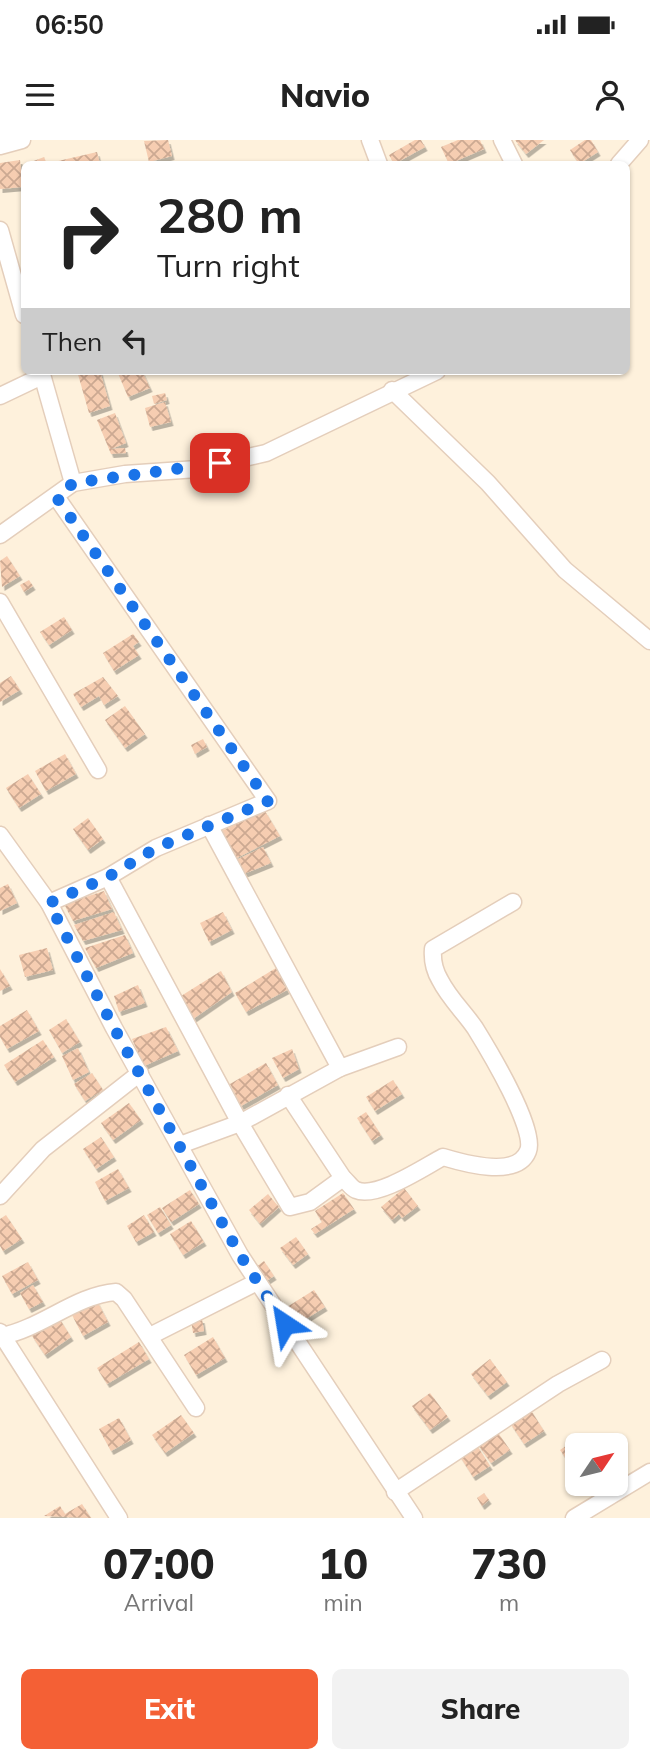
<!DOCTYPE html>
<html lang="en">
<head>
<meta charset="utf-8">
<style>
	:root { --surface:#fff; --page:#f2f2f2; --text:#222; --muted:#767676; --accent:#f46035 }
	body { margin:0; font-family:Mulish,sans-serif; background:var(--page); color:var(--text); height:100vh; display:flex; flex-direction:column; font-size:26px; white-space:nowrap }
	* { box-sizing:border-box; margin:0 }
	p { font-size:23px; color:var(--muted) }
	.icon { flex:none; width:38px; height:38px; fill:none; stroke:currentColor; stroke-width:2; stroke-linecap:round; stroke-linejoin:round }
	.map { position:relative; height:1378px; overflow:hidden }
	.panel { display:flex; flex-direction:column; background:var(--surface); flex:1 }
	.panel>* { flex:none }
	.hud { position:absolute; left:21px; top:21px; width:609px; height:214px; border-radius:10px; box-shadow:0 2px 5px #0004; background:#fff; color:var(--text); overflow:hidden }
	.needle { width:46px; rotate:55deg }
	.controls { position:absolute; left:565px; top:1293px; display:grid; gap:14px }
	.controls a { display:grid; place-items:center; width:63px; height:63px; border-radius:10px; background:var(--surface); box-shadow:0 2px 5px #0004; font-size:35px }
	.pin { position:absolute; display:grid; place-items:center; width:60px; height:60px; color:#fff; margin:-30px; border-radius:14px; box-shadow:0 4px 10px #0006 }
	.me { position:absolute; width:77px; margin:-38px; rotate:327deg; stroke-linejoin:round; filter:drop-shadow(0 0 5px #0008) }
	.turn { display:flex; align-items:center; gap:24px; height:147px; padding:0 21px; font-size:32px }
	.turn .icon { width:91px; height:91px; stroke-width:2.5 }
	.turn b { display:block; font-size:49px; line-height:60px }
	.then { display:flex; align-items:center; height:66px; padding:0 21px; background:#0003; gap:14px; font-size:26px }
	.eta { display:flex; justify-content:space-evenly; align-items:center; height:119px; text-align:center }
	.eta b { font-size:42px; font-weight:800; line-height:49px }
	.primary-button { display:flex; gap:14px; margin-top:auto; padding:14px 21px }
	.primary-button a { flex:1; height:80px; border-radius:10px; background:var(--accent); color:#fff; font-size:28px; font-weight:800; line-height:80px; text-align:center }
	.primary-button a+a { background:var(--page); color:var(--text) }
	.status { display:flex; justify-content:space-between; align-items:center; height:49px; padding:0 35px; background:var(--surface); direction:ltr }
	.status svg { height:19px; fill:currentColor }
	header { display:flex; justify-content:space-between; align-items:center; height:91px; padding:0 21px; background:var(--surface); font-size:32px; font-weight:800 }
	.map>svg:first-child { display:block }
	.building { fill:url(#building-cross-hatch); filter:url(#shadow) }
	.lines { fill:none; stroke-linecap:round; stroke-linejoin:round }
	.minor-casing { stroke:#e4cebb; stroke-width:19 }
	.minor { stroke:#fff; stroke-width:16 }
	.route { stroke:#1a73e8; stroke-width:12; stroke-dasharray:0 21.6 }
</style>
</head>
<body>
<div class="status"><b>06:50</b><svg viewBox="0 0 49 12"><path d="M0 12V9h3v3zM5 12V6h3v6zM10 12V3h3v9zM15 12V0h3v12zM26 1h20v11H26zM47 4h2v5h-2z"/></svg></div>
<header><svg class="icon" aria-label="menu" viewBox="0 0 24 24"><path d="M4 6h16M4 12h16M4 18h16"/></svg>Navio<svg class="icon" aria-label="person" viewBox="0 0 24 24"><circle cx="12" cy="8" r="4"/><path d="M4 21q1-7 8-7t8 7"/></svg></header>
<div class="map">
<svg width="650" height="1378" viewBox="0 0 650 1378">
	<defs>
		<pattern id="building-cross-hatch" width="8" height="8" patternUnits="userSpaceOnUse" patternTransform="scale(1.75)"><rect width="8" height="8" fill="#f6cdb1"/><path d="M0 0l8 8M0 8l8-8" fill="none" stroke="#cca992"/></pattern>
		<filter id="shadow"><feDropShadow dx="2.5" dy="4" stdDeviation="0" flood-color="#0004"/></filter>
	</defs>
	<rect width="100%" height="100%" fill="#fef1dc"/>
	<!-- building -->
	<g class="building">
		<polygon points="168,0 172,16 149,22 144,1"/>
		<polygon points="415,0 421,0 425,7 394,24 389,15"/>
		<polygon points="458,0 480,0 484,9 449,24 441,7"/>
		<polygon points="515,0 544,0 526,14"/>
		<polygon points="585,0 591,0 598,12 579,24 570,10"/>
		<polygon points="97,12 100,24 54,24 54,22"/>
		<polygon points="44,17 47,24 26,24"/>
		<polygon points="20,20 23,47 0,49 0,23"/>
		<polygon points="77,231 100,231 110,266 89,273"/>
		<polygon points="117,231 142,231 150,248 128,257"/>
		<polygon points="165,253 167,260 154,264 152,256"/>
		<polygon points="165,262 171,282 150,287 145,268"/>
		<polygon points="115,273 126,303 111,309 125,308 126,313 111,314 97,280"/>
		<polygon points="7,416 20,436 2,447 0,421"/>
		<polygon points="29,440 33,446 24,452 20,445"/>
		<polygon points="64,477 72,490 49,505 40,492"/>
		<polygon points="133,494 139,502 133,506 139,515 114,531 103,513"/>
		<polygon points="11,536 20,550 0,562 0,543"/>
		<polygon points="103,537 118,556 104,565 99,556 81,567 73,554"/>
		<polygon points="125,566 145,594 125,608 105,580"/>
		<polygon points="203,599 207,607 195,614 191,605"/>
		<polygon points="65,614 76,634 46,651 35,631"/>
		<polygon points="28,634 41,654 19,668 6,648"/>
		<polygon points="265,671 280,696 233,720 219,692"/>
		<polygon points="88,678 103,699 88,710 73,689"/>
		<polygon points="263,707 271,723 241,735 234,721"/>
		<polygon points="8,744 17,763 0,771 0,748"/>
		<polygon points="104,751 112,769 73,781 64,764"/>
		<polygon points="114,772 122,790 83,801 74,785"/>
		<polygon points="223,772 232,790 209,802 200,783"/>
		<polygon points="125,795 133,813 96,828 85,808"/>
		<polygon points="47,808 53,830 25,837 19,815"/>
		<polygon points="276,828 287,850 246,872 235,853"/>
		<polygon points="0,829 10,846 0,851"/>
		<polygon points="221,831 232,852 193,879 181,856"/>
		<polygon points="138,845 145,863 119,872 114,856"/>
		<polygon points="27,870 39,891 7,909 0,897 0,886"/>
		<polygon points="66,879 80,902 62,913 49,890"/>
		<polygon points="166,887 178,911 144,926 132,899"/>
		<polygon points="43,900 54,917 15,942 4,925"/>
		<polygon points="78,908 89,932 73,940 62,916"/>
		<polygon points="292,909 299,929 283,938 272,918"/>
		<polygon points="266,923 278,945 241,966 230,944"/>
		<polygon points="92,933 103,950 85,961 74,944"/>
		<polygon points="393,940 402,954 375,971 366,957"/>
		<polygon points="129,963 141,980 113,1000 101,983"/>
		<polygon points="366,972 381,995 372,1001 357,978"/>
		<polygon points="101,997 114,1017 96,1029 83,1009"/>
		<polygon points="118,1029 129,1048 105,1061 95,1042"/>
		<polygon points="404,1048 418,1066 402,1078 399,1074 392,1080 381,1067"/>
		<polygon points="190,1050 199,1064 171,1082 162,1068"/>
		<polygon points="343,1053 354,1069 315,1094 311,1089 322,1082 315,1071"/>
		<polygon points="268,1054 279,1067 260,1084 249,1070"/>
		<polygon points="160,1067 171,1085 158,1093 147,1075"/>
		<polygon points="6,1075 22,1099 3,1111 0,1106 0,1079"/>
		<polygon points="144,1075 154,1092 136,1102 127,1086"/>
		<polygon points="191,1081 204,1102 183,1115 170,1094"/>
		<polygon points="296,1097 308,1114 293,1125 280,1108"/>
		<polygon points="264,1121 274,1136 265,1142 256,1127"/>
		<polygon points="28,1122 38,1140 12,1154 2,1136"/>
		<polygon points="33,1145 43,1162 29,1169 20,1153"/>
		<polygon points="314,1150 325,1167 298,1184 287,1167"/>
		<polygon points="97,1161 108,1182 83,1196 72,1175"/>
		<polygon points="59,1178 71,1197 45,1215 32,1196"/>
		<polygon points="202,1179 204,1191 193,1193 191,1180"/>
		<polygon points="213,1197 225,1218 196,1235 184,1215"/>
		<polygon points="139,1202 149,1219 107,1244 97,1228"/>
		<polygon points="490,1219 507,1242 488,1256 471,1234"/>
		<polygon points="430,1253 448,1277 430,1290 412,1266"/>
		<polygon points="530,1269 544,1291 524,1304 510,1283"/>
		<polygon points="181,1275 194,1293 165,1313 152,1295"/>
		<polygon points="119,1278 131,1300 111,1311 99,1289"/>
		<polygon points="496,1290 510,1310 491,1323 477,1303"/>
		<polygon points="579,1297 585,1306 578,1306 578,1328 574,1330 560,1310"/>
		<polygon points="476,1304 490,1326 473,1337 459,1315"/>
		<polygon points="484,1353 489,1360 482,1366 477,1358"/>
		<polygon points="82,1364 91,1378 44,1376 60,1366 65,1374"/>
	</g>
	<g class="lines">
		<!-- minor casing -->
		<g class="minor-casing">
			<g id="minor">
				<polyline points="370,0 379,24"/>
				<polyline points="502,0 514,24"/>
				<polyline points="0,6 22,0"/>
				<polyline points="619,24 640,0"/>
				<polyline points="0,90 24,175"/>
				<polyline points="41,231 73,343"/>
				<polyline points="392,250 488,343 565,430 650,501"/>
				<polyline points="0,256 42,236"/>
				<polyline points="0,395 73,343 125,334 197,329 266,313 437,231"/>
				<polyline points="0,462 98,630"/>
				<polyline points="0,695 49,763 114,888 240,1115 414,1378"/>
				<polyline points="108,737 240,983 290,1067 310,1062 343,1038 288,955"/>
				<polyline points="49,763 108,737 156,708 268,661 57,358"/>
				<polyline points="340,928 398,907"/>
				<polyline points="180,1005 240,983 340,928 209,685"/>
				<path d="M343,1038C347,1041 351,1048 356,1050C377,1059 424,1027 443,1017C463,1023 517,1039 528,1011C537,990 488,909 475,888C464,872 449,858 440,840C434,830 432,821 433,809L513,762"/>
				<polyline points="0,1056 43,1009 140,933"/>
				<polyline points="0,1192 119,1378"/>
				<path d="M2,1196C42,1188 76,1155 116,1152L124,1159L196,1268"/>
				<polyline points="150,1196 257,1142"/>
				<polyline points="395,1352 558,1244 602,1220"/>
				<polyline points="574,1378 650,1332"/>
			</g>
		</g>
		<!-- minor -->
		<use href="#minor" class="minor"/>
	</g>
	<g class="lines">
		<!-- route -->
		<polyline class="route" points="220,323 73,343 57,358 268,661 156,708 108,737 49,763 114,888 240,1115 285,1184"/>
	</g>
</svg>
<div class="controls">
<a><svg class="needle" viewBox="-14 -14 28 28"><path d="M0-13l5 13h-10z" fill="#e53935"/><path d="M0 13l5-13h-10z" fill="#767676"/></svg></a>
</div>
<div class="pin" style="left:220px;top:323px;background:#d93025"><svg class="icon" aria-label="arrive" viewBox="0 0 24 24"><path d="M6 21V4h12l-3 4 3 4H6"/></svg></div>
<svg class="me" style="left:285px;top:1184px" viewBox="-20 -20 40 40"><path d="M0-17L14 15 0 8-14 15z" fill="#1a73e8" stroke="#fff" stroke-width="4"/></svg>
<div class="hud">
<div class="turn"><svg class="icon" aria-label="right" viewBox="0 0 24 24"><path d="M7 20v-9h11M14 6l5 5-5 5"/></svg><div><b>280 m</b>Turn right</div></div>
<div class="then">Then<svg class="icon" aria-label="left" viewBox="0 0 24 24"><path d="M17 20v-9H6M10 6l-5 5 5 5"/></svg></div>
</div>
</div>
<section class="panel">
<div class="eta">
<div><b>07:00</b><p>Arrival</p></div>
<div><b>10</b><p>min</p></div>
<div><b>730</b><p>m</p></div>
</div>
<div class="primary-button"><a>Exit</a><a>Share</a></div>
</section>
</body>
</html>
